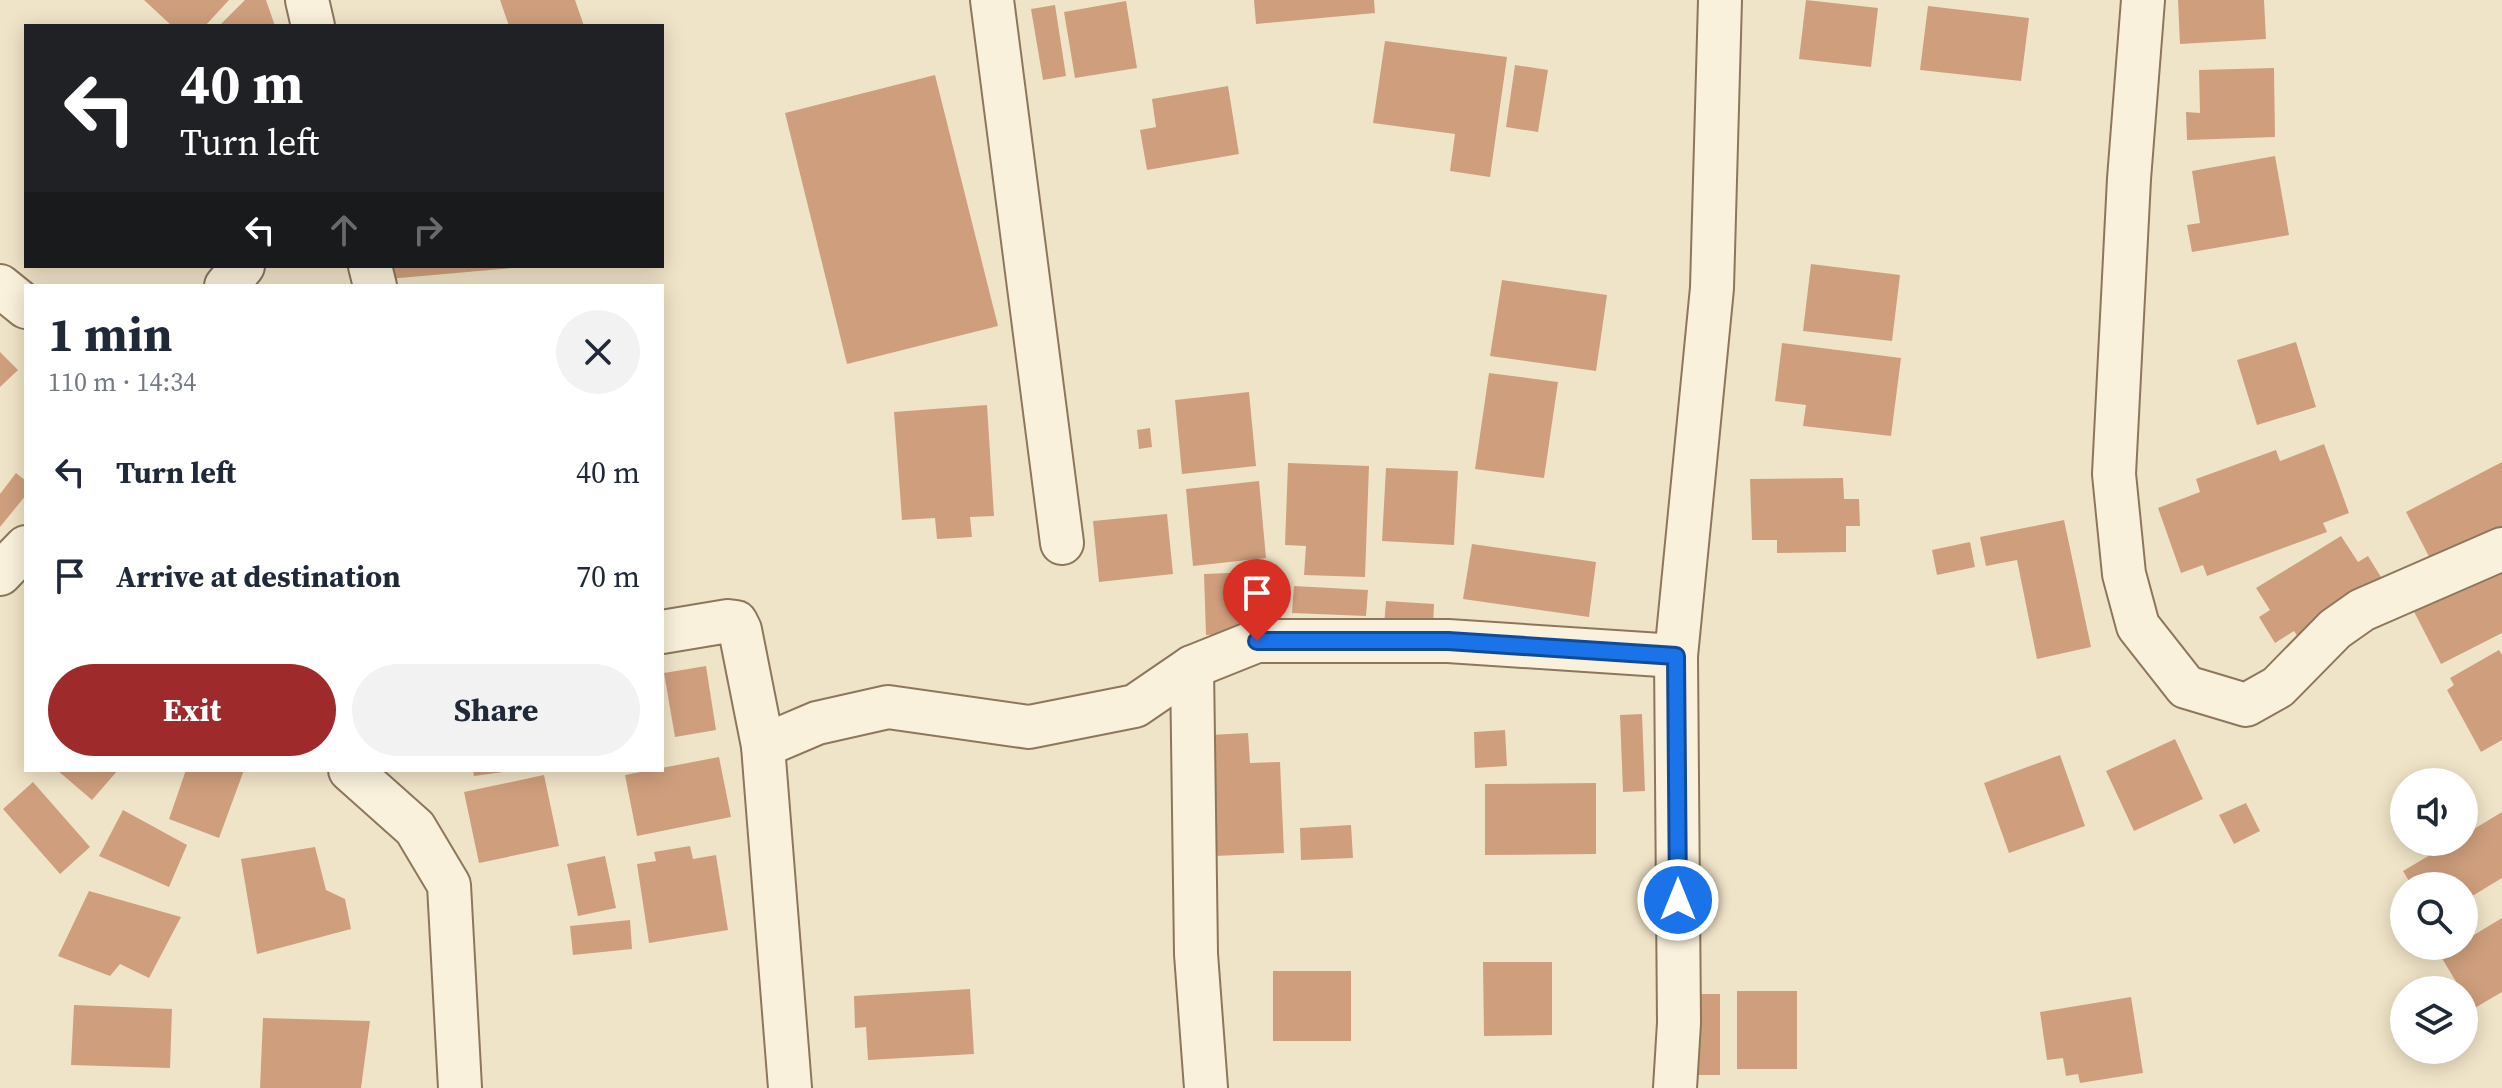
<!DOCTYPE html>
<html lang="en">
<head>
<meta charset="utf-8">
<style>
	:root { --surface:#fff; --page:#f2f2f3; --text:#1f2937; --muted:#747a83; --accent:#9e2a2b }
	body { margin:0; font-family:"Source Serif 4",serif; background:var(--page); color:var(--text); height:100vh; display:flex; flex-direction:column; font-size:30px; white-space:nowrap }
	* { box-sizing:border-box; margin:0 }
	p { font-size:26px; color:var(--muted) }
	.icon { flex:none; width:44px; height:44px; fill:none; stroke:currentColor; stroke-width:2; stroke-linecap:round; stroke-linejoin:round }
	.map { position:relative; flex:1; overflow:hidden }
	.details { position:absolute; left:24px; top:284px; width:640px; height:488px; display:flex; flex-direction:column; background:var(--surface); border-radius:0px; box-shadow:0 4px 20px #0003 }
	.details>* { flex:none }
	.guide { position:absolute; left:24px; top:24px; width:640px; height:244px; border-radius:0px; box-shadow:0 4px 20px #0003; background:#202124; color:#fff; overflow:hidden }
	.fabs { position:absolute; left:2390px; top:768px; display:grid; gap:16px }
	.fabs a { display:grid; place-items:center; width:88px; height:88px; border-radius:50%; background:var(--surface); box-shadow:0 4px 20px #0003; font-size:40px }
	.pin { position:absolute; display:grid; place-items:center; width:68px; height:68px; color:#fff; margin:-82px -34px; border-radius:50% 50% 50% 0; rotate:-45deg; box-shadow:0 0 8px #0007 }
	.pin .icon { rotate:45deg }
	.me { position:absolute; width:88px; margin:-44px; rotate:0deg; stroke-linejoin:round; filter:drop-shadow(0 0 6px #0008) }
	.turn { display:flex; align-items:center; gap:28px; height:168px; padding:0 24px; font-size:36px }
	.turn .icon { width:104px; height:104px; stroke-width:2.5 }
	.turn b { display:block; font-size:56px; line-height:68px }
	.lanes { display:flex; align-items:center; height:76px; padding:0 24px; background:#0003; justify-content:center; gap:40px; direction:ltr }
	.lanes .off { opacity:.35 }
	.round { display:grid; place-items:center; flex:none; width:84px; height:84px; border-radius:42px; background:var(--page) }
	.overview { display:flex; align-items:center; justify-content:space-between; height:136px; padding:0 24px }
	h1 { font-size:48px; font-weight:700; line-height:60px }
	.button { display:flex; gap:16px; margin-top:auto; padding:16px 24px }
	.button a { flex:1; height:92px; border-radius:48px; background:var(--accent); color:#fff; font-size:32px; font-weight:700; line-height:92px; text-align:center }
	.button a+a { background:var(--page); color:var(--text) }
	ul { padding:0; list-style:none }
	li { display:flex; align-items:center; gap:24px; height:104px; padding:0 24px }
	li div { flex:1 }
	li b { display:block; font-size:30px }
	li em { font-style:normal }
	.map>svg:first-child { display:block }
	.building { fill:#cf9f7d }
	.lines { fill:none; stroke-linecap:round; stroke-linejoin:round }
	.street-casing { stroke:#8d765c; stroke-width:46 }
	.street { stroke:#faf1dc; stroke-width:42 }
	.route-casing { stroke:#114b97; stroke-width:20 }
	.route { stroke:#1a73e8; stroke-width:14 }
</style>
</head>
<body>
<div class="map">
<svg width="2502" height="1088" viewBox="0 0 2502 1088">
	<rect width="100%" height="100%" fill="#f0e4c8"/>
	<!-- building -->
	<g class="building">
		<polygon points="144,0 229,0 205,26 172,26"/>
		<polygon points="245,0 266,0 275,26 219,26"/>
		<polygon points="500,0 575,0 584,26 509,26"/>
		<polygon points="1254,0 1374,0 1375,13 1256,24"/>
		<polygon points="1806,0 1878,8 1871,67 1799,59"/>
		<polygon points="2178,0 2264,0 2266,39 2180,44"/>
		<polygon points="1126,1 1137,68 1075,78 1064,12"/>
		<polygon points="1055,5 1066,76 1043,80 1031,9"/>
		<polygon points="1928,6 2029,18 2021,81 1920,70"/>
		<polygon points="1385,41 1507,57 1490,177 1450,171 1455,134 1373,123"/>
		<polygon points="1515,65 1548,70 1538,132 1506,127"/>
		<polygon points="2274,68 2275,137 2187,140 2186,112 2200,113 2199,70"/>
		<polygon points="935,75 998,326 847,364 785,113"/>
		<polygon points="1228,86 1239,154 1147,170 1140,130 1156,127 1152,99"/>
		<polygon points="2275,156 2289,235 2192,252 2187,225 2200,223 2192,171"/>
		<polygon points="1811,264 1900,275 1892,341 1803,331"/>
		<polygon points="387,266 512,266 512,268 388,279"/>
		<polygon points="1502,280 1607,295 1596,371 1490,356"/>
		<polygon points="2296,342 2316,407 2257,425 2237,360"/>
		<polygon points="1782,343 1901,358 1891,436 1803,426 1806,405 1775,401"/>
		<polygon points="0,352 18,370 0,387"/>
		<polygon points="1489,373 1558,382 1544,478 1475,469"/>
		<polygon points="1249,392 1256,466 1182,474 1175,400"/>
		<polygon points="987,405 994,516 970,517 972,537 937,539 935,518 902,520 894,412"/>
		<polygon points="1150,428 1152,447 1139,449 1137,430"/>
		<polygon points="2324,444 2349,513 2323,523 2327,532 2207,576 2203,565 2181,573 2158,508 2200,492 2196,479 2276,450 2280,461"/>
		<polygon points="2502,462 2502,541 2438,574 2406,512"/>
		<polygon points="1288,463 1369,466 1365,577 1304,575 1306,546 1285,545"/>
		<polygon points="1386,468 1458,471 1454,545 1382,541"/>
		<polygon points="16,473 26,481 26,495 0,527 0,494"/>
		<polygon points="1843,478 1844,499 1859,499 1860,526 1846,526 1846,552 1777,553 1777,540 1752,540 1750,479"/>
		<polygon points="1259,481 1266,558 1193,566 1186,489"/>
		<polygon points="1167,514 1173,574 1099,582 1093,521"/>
		<polygon points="2064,520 2091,647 2037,659 2017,560 1986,566 1980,537"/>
		<polygon points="2341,536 2358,562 2368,556 2389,590 2302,643 2294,631 2275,643 2259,617 2270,610 2256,588"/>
		<polygon points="1970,542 1975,567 1937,575 1932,550"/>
		<polygon points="1472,544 1596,562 1589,617 1463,599"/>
		<polygon points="2502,554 2502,633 2441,664 2409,602"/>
		<polygon points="1279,571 1281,632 1206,635 1204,574"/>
		<polygon points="1294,586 1368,590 1366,616 1292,613"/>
		<polygon points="1386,601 1434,604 1433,627 1384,625"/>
		<polygon points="2499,650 2502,655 2502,740 2481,752 2447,690 2454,685 2450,678"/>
		<polygon points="706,666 716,730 675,737 664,673"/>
		<polygon points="1642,714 1645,791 1623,792 1620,715"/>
		<polygon points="1505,730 1507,766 1475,768 1474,732"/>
		<polygon points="1248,733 1250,763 1280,762 1284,853 1215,856 1210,735"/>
		<polygon points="2175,739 2203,799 2134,831 2106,771"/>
		<polygon points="2060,755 2085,826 2009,853 1984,783"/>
		<polygon points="719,757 731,817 637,836 625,775"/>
		<polygon points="57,770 118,770 92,800"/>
		<polygon points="186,770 244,770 219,838 169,819"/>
		<polygon points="473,770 503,770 503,772 474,776"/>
		<polygon points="544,775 559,846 479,863 464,792"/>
		<polygon points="33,782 90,847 60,874 3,809"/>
		<polygon points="1596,783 1596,854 1485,855 1485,784"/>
		<polygon points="2246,803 2260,831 2234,844 2219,815"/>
		<polygon points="123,810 187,845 169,887 99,856"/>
		<polygon points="2502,812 2502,878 2464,901 2464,886 2412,886 2403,871 2452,842 2464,842 2464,835"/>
		<polygon points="1351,825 1353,858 1301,860 1300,828"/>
		<polygon points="690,846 693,859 716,855 728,930 649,943 637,864 656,861 654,852"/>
		<polygon points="315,847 326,890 345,899 351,929 257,954 241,859"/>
		<polygon points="605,856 616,908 578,916 567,864"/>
		<polygon points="89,891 181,917 149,978 120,964 110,976 58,956"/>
		<polygon points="2502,918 2502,992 2473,1009 2464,990 2461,990 2440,955 2456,946 2464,946 2464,941"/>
		<polygon points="630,920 632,949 573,955 570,926"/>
		<polygon points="1483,962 1552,962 1552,1035 1484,1036"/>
		<rect x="1273" y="971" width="78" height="70"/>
		<polygon points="970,989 974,1054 868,1060 866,1027 855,1028 854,996"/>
		<rect x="1737" y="991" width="60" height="78"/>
		<rect x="1694" y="994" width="26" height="81"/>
		<polygon points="2131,997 2143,1073 2080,1083 2078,1074 2066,1076 2063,1058 2047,1060 2040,1012"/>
		<polygon points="74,1005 172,1009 170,1068 71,1065"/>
		<polygon points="263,1018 370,1021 361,1088 260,1088"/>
	</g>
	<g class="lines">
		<!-- street casing -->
		<g class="street-casing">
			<g id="street">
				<polyline points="307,0 313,26"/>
				<polyline points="992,0 1062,543"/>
				<polyline points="2143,0 2129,179 2114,474 2124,574 2138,626 2186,687 2246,705 2278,687 2335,629 2362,610 2502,549"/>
				<polyline points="370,266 375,286"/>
				<polyline points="0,286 26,307"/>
				<polyline points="226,286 243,266"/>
				<polyline points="0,574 26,547"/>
				<polyline points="662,632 728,621 736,622 740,630 763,746 790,1088"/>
				<polyline points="1192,667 1196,954 1206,1088"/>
				<polyline points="763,746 817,723 888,707 1029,727 1135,706 1192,667 1257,641 1448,641 1676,656"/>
				<polyline points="350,770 415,828 449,885 460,1088"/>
				<polyline points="1675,1088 1679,1023 1676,656 1712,288 1720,0"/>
			</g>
		</g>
		<!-- street -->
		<use href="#street" class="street"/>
	</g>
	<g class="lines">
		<!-- route casing -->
		<g class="route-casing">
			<polyline id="route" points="1257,641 1448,641 1676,656 1678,900"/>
		</g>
		<!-- route -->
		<use href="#route" class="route"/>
	</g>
</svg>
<div class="fabs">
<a><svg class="icon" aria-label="sound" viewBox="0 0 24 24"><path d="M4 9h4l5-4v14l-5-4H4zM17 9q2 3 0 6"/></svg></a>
<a><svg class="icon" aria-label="search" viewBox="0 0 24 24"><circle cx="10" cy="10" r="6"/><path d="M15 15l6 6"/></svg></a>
<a><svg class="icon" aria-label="layers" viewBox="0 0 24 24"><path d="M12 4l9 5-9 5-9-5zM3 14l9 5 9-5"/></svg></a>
</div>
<div class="pin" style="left:1257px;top:641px;background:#d93025"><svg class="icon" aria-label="arrive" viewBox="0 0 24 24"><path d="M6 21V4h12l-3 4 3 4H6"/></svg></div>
<svg class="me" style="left:1678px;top:900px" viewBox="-20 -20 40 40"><circle r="17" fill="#1a73e8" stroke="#fff" stroke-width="3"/><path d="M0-11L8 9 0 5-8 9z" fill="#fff"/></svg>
<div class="guide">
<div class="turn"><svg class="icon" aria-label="left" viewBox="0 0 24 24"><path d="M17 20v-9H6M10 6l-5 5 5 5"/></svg><div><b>40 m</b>Turn left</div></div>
<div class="lanes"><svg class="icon" aria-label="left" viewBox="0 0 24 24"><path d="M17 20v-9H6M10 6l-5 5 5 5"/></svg><svg class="icon off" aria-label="ahead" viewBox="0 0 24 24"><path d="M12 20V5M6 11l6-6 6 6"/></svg><svg class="icon off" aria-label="right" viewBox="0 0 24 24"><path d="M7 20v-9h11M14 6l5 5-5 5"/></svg></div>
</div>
<section class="details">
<div class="overview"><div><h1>1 min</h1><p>110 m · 14:34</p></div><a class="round"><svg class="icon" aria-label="close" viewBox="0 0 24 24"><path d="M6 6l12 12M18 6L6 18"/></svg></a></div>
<ul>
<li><svg class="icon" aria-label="left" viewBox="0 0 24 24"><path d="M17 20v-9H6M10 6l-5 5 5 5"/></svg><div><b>Turn left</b></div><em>40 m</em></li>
<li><svg class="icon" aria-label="arrive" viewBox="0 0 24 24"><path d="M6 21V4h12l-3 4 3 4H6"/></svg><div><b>Arrive at destination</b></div><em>70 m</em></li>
</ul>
<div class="button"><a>Exit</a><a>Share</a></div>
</section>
</div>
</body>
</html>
